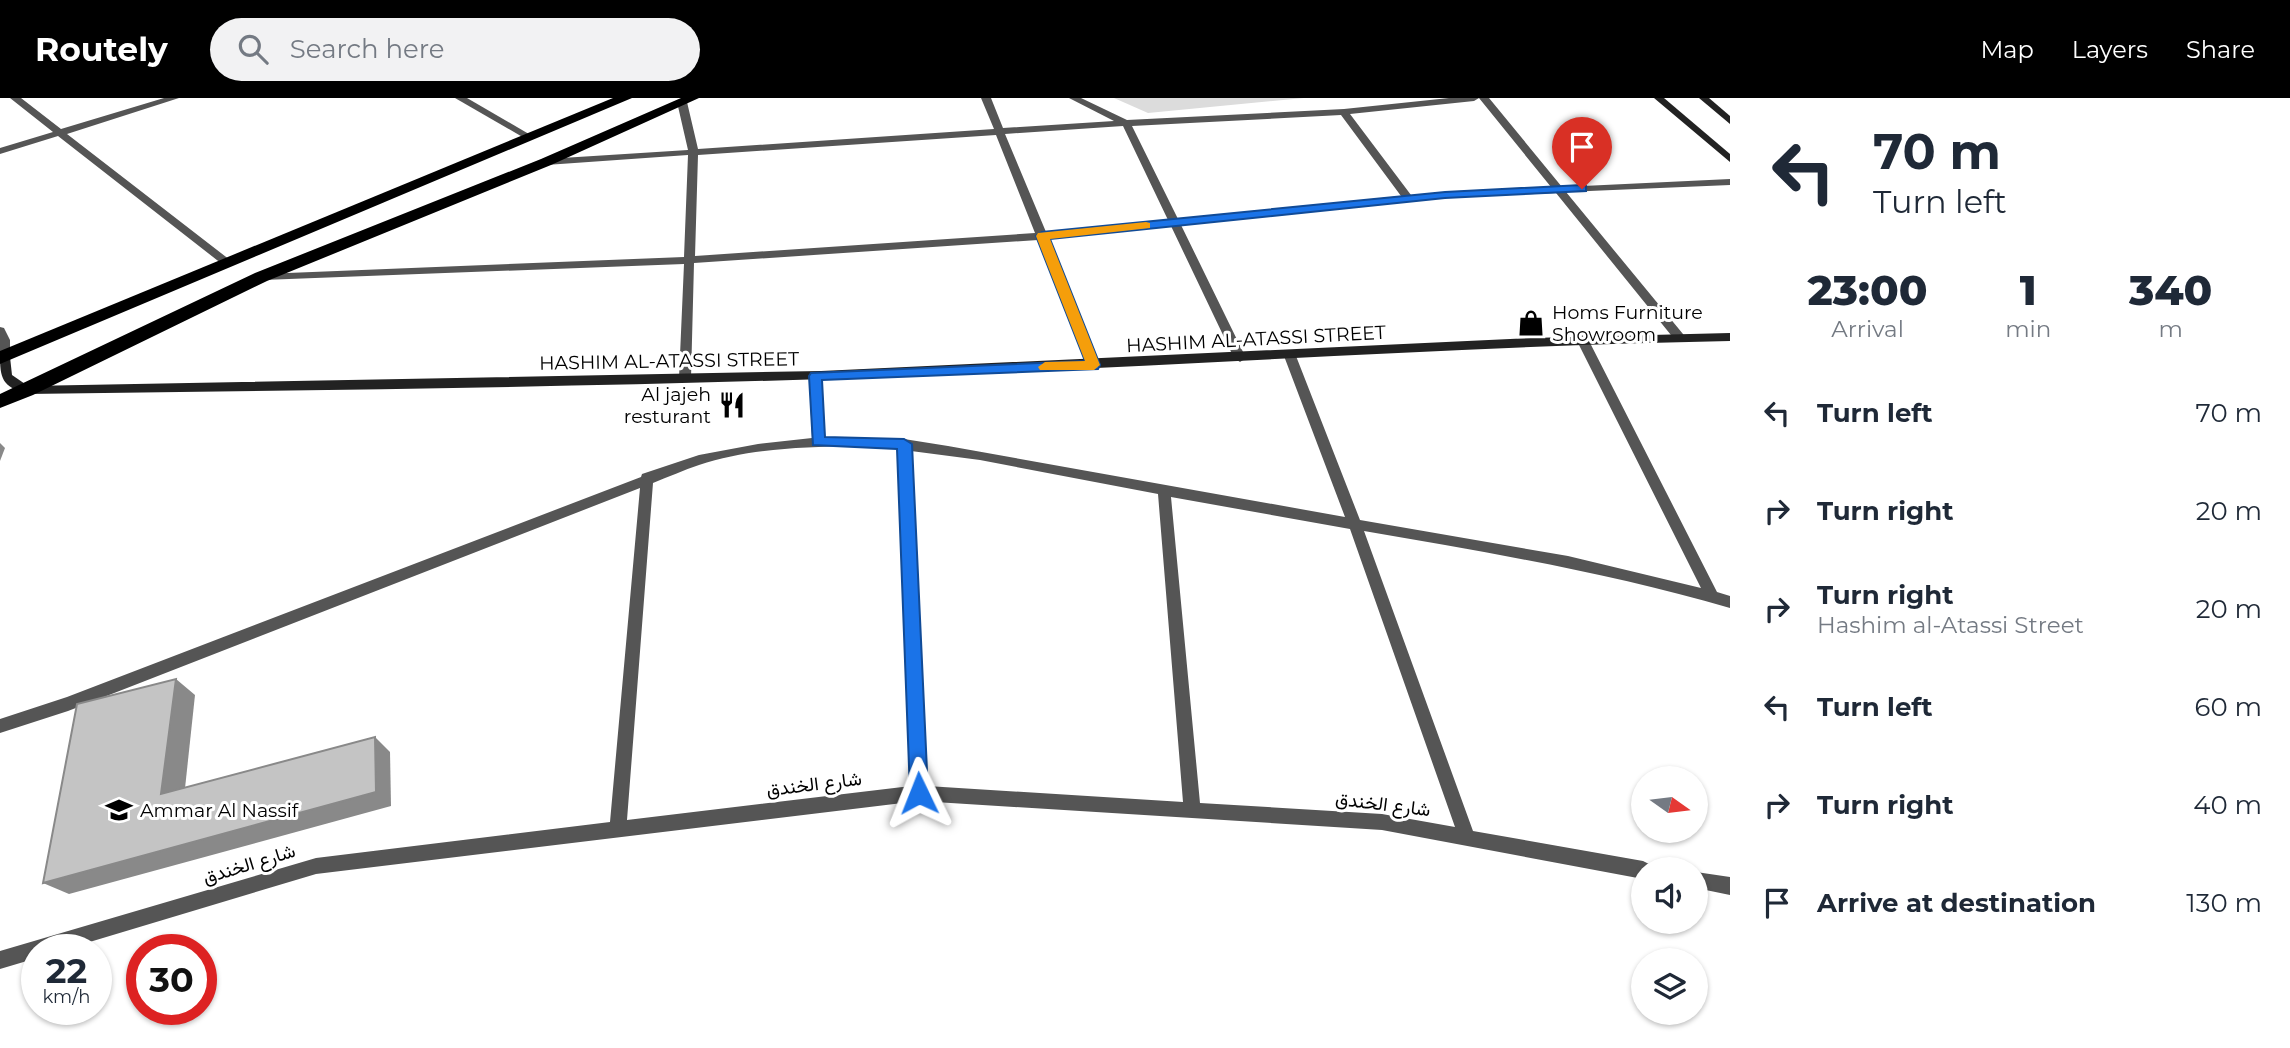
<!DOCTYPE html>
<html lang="en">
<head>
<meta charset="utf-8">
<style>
	:root { --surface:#fff; --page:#f2f2f3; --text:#1f2937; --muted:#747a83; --accent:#000 }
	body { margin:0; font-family:Montserrat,Vazirmatn,sans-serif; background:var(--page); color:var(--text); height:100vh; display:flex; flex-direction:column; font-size:26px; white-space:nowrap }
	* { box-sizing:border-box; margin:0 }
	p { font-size:23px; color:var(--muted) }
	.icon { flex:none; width:38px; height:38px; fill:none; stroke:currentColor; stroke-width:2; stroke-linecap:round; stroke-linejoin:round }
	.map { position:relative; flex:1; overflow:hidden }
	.panel { display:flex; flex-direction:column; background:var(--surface); width:560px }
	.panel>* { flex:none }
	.top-card { background:#fff; color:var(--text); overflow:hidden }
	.needle { width:46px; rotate:104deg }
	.buttons { position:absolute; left:1631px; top:668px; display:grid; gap:14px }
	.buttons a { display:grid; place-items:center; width:77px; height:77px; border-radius:50%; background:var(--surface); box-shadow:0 2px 5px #0004; font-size:35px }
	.speed { position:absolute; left:21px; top:836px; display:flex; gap:14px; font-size:35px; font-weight:700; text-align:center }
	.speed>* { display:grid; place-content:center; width:91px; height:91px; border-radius:50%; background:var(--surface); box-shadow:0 2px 5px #0004; line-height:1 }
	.speed small { font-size:18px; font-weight:400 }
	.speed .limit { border:10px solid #d22; background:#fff; color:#111 }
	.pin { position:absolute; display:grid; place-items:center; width:60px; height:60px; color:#fff; margin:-72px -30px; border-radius:50% 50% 50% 0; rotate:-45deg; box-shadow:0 0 7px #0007 }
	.pin .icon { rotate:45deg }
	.me { position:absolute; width:77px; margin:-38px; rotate:358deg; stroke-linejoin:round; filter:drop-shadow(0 0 5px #0008) }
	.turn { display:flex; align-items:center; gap:24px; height:147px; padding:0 28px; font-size:32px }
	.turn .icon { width:91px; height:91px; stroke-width:2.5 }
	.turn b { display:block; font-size:49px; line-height:60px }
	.eta { display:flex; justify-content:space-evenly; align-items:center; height:119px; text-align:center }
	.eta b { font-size:42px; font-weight:800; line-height:49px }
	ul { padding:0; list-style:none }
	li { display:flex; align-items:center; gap:21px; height:98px; padding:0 28px }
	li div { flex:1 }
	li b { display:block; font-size:26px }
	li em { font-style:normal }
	header { display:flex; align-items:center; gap:42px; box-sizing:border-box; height:98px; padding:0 35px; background:var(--accent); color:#fff }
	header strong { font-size:33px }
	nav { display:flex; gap:38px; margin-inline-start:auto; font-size:24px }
	.search { width:490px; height:63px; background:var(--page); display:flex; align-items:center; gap:18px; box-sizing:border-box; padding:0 24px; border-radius:38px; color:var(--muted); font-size:26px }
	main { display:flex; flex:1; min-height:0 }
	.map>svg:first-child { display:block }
	.green { fill:#dcdcdc }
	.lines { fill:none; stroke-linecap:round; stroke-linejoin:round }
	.street { fill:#555; fill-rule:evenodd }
	.secondary { fill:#222; fill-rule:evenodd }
	.highway { fill:#000; fill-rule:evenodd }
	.shaded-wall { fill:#898989 }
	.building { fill:#c4c4c4; stroke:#898989; stroke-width:2 }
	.route { fill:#1a73e8; stroke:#114b97; stroke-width:2 }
	.slow { fill:#f59e0b }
	.labels { text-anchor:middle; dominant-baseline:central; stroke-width:6; stroke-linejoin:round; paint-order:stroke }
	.poi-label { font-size:19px; fill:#000; stroke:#fff; text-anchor:start }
	.street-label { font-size:19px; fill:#000; stroke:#fff }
</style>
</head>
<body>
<header>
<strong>Routely</strong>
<div class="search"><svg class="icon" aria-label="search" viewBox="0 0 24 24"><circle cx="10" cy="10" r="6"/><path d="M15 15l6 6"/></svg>Search here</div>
<nav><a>Map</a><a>Layers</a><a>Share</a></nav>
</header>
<main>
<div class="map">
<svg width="1730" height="950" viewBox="0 0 1730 950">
	<rect width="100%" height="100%" fill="#fff"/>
	<!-- green -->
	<polygon class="green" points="1114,0 1304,0 1148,15"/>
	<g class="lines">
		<!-- street -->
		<g class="street">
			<polygon points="10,0 21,0 61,31 164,0 179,0 67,36 230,162 230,166 222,166 58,38 0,56 0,50 53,34"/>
			<polygon points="455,0 467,0 534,39 526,41"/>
			<path d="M981,0H991L1003,30L1114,23L1069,0H1081L1127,22L1344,11L1449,0H1479L1474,3L1350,16L1411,97L1551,89L1479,0H1489L1562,89L1730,81V87L1566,94L1683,236L1685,239L1679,243L1675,242L1556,95L1445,100L1181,127L1246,260L1240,264L1234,260L1171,128L1048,141L1100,267L1094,271L1088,267L1038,142L694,165L691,280L685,284L679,280L684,166L263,182L258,179L263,176L684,159L688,57L546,67L541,64L546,61L688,52L677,4L682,1L687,4L698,51L994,31ZM1341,17L1401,98L1178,121L1132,28ZM1123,28L1168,122L1046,134L1005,36ZM996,37L1035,135L695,158L698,57Z"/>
			<polygon points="0,229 4,230 10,242 10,259 4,263 0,262"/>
			<path d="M1582,237L1588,241L1717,494L1730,498V510C1610,475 1487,454 1364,433L1473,733L1643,763L1649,766L1651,772H1643V781L1382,732L919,703L316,776L63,852H37V860L0,871V853L316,760L610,724L640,390L68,613L0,635V621L67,599L641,379L642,376L699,357L758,346L812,340L809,278L815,274L821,278L824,339L904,341L948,348L1345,419L1284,258L1290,254L1296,258L1360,422L1568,458L1701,490L1576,241ZM852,348L898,351L911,688L627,722L653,385C668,379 684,372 699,367C747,351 801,349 852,348ZM911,353L980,362L1158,396L1183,704L927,688ZM1171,399L1350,431L1455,729L1382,716L1200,705Z"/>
			<polygon points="1696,774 1730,779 1730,797 1696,790"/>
		</g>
		<!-- secondary -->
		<g class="secondary">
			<polygon points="1654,0 1664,0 1730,56 1730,64"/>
			<polygon points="1699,0 1709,0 1730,18 1730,26"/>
			<path d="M1730,235V243C1465,248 1200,267 934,277C632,289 330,292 27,296C2,288 0,281 0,256L4,255L10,259L12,277L28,288L821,273L1531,240Z"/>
		</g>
		<!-- highway -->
		<g class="highway">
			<polygon points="613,0 632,0 0,266 0,253"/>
			<polygon points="681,0 699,0 551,67 267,183 33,297 0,310 0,296 255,175 541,61"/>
		</g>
	</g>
	<!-- shaded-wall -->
	<g class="shaded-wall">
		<polygon points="0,345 5,350 0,363"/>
		<polygon points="176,581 195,597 183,709 161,696"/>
		<polygon points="375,639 390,654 391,708 69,796 43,785"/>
	</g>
	<!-- building -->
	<polygon class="building" points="176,581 161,696 375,639 376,694 43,785 77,606"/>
	<!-- route -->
	<polygon class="route" points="1582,87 1586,88 1586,93 1445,100 1050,141 1100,267 1098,271 822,282 825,339 904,341 912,346 928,695 925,701 919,704 912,701 910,695 897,351 813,347 809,278 811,275 1085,263 1036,138 1042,134 1445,94"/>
	<!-- slow -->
	<polygon class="slow" points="1146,124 1150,125 1150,130 1050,141 1100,267 1094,272 1040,272 1038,269 1045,264 1085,263 1036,138 1038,135"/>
	<!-- icons -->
	<defs>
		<g id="shop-bare" transform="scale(2.1)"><path d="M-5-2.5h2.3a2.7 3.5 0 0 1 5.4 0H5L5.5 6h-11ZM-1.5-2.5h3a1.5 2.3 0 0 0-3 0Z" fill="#000" stroke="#fff" stroke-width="2.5" paint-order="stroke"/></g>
		<g id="restaurant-bare" transform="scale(2.1)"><path d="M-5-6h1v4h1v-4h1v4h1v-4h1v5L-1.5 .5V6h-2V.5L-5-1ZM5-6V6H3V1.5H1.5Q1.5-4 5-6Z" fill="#000" stroke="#fff" stroke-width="2.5" paint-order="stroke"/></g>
		<g id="school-bare" transform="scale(2.1)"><path d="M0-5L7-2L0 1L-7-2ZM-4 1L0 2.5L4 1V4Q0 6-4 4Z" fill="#000" stroke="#fff" stroke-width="2.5" paint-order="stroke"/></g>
	</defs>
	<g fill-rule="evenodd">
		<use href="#shop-bare" x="1531" y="225"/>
		<use href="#restaurant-bare" x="732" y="307"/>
		<use href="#school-bare" x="119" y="712"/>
	</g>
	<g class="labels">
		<!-- poi labels -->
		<g class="poi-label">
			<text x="1552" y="214">Homs Furniture<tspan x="1552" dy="22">Showroom</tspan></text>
			<text x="711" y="296" text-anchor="end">Al jajeh<tspan x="711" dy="22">resturant</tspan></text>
			<text x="140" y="712">Ammar Al Nassif</text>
		</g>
		<!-- street labels -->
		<g class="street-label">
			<text transform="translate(1256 241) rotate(-3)">HASHIM AL-ATASSI STREET</text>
			<text transform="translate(669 263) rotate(-1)">HASHIM AL-ATASSI STREET</text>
			<text transform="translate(814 686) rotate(-7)">شارع الخندق</text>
			<text transform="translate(1383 706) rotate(7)">شارع الخندق</text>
			<text transform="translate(249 766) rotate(-17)">شارع الخندق</text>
		</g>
	</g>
</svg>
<div class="buttons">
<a><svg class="needle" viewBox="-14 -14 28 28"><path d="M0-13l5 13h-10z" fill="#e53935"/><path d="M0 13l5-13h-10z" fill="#747a83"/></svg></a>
<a><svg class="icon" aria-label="sound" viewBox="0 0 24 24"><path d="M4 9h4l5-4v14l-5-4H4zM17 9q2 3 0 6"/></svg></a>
<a><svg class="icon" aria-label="layers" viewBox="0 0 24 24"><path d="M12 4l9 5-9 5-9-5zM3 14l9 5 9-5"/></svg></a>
</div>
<div class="speed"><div>22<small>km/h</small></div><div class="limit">30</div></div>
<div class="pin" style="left:1582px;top:91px;background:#d93025"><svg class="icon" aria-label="arrive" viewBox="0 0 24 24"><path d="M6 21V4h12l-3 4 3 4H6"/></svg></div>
<svg class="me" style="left:919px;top:695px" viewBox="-20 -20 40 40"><path d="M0-17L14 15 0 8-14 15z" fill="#1a73e8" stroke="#fff" stroke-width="4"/></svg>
</div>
<section class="panel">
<div class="top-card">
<div class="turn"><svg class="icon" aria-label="left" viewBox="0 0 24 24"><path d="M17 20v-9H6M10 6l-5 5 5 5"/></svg><div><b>70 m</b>Turn left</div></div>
</div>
<div class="eta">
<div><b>23:00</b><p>Arrival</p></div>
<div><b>1</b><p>min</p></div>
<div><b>340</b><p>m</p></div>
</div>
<ul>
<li><svg class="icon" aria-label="left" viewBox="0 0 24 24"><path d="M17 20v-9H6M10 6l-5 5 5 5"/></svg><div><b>Turn left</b></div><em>70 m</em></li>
<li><svg class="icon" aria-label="right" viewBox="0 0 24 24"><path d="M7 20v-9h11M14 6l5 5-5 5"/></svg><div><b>Turn right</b></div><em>20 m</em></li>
<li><svg class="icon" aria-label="right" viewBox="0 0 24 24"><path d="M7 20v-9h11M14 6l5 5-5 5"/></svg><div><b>Turn right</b><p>Hashim al-Atassi Street</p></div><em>20 m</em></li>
<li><svg class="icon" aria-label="left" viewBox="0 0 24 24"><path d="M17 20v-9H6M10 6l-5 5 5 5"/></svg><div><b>Turn left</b></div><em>60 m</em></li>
<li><svg class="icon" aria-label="right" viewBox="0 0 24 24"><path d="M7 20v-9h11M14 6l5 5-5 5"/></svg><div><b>Turn right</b></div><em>40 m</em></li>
<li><svg class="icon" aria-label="arrive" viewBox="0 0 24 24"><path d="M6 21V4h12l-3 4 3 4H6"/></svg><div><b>Arrive at destination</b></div><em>130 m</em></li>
</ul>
</section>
</main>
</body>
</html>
